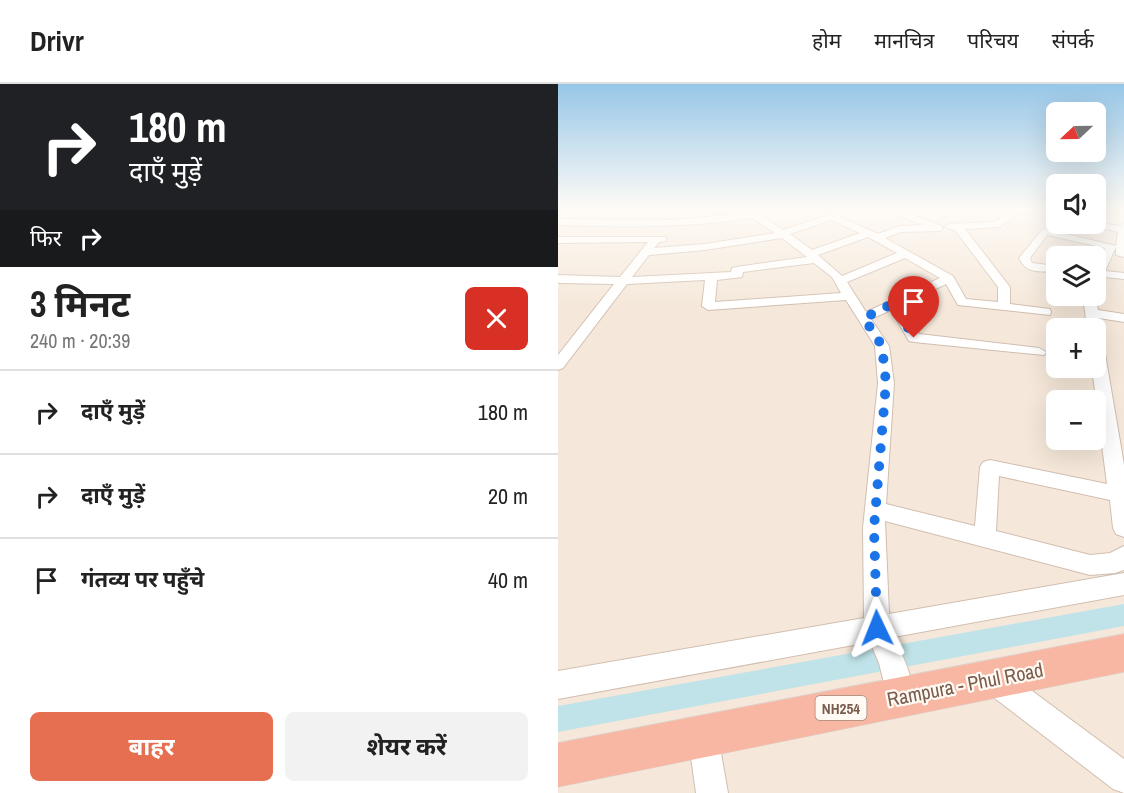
<!DOCTYPE html>
<html lang="hi">
<head>
<meta charset="utf-8">
<style>
	:root { --surface:#fff; --page:#f2f2f2; --text:#222; --muted:#767676; --line:#e0e0e0; --accent:#e76f51 }
	body { margin:0; font-family:"Archivo Narrow","Noto Sans Devanagari",sans-serif; background:var(--page); color:var(--text); height:100vh; display:flex; flex-direction:column; font-size:22px; white-space:nowrap }
	* { box-sizing:border-box; margin:0 }
	p { font-size:20px; color:var(--muted) }
	.icon { flex:none; width:33px; height:33px; fill:none; stroke:currentColor; stroke-width:2; stroke-linecap:round; stroke-linejoin:round }
	.map { position:relative; flex:1; overflow:hidden }
	.drawer { display:flex; flex-direction:column; background:var(--surface); width:558px }
	.drawer>* { flex:none }
	.banner { background:#202124; color:#fff; overflow:hidden }
	.needle { width:39px; rotate:248deg }
	.tools { position:absolute; left:488px; top:18px; display:grid; gap:12px }
	.tools a { display:grid; place-items:center; width:60px; height:60px; border-radius:9px; background:var(--surface); box-shadow:0 6px 24px #0002; font-size:30px }
	.pin { position:absolute; display:grid; place-items:center; width:51px; height:51px; color:#fff; margin:-62px -26px; border-radius:50% 50% 50% 0; rotate:-45deg; box-shadow:0 0 6px #0007 }
	.pin .icon { rotate:45deg }
	.me { position:absolute; width:66px; margin:-33px; rotate:358deg; stroke-linejoin:round; filter:drop-shadow(0 0 4px #0008) }
	.turn { display:flex; align-items:center; gap:21px; height:126px; padding:0 30px; font-size:27px }
	.turn .icon { width:78px; height:78px; stroke-width:2.5 }
	.turn b { display:block; font-size:42px; line-height:51px }
	.then { display:flex; align-items:center; height:57px; padding:0 30px; background:#0003; gap:12px; font-size:22px }
	.round { display:grid; place-items:center; flex:none; width:63px; height:63px; border-radius:9px; background:var(--page) }
	.headline { display:flex; align-items:center; justify-content:space-between; height:102px; padding:0 30px }
	h1 { font-size:36px; font-weight:700; line-height:45px }
	.cta { display:flex; gap:12px; margin-top:auto; padding:12px 30px }
	.cta a { flex:1; height:69px; border-radius:9px; background:var(--accent); color:#fff; font-size:24px; font-weight:700; line-height:69px; text-align:center }
	.cta a+a { background:var(--page); color:var(--text) }
	ul { padding:0; list-style:none }
	li { display:flex; align-items:center; gap:18px; height:84px; padding:0 30px; border-top:2px solid var(--line) }
	li div { flex:1 }
	li b { display:block; font-size:22px }
	li em { font-style:normal }
	header { display:flex; align-items:center; gap:36px; box-sizing:border-box; height:84px; padding:0 30px; background:var(--surface); border-bottom:2px solid var(--line) }
	header strong { font-size:28px }
	nav { display:flex; gap:33px; margin-inline-start:auto; font-size:21px }
	main { display:flex; flex:1; min-height:0 }
	.map>svg:first-child { display:block }
	.residential { fill:#f5e8da; fill-rule:evenodd }
	.lines { fill:none; stroke-linecap:round; stroke-linejoin:round }
	.canal { fill:#bfe3e8; fill-rule:evenodd }
	.minor-casing { stroke:#d1beb0; stroke-width:2 }
	.highway-casing { stroke:#dad1cd; stroke-width:1 }
	.minor { fill:#fff; fill-rule:evenodd }
	.highway { fill:#f7b7a3; fill-rule:evenodd }
	.route { stroke:#1a73e8; stroke-width:10; stroke-dasharray:0 18 }
	.labels { text-anchor:middle; dominant-baseline:central; stroke-width:4.5; stroke-linejoin:round; paint-order:stroke }
	.shield { fill:#fffaf3; stroke:#a28b7f; stroke-width:1.5 }
	.shield-label { font-size:15px; font-weight:bold; fill:#7a5c4d }
	.near-street-label { font-size:20px; fill:#7a5c4d; stroke:#fffaf3 }
</style>
</head>
<body>
<header>
<strong>Drivr</strong>
<nav><a>होम</a><a>मानचित्र</a><a>परिचय</a><a>संपर्क</a></nav>
</header>
<main>
<section class="drawer">
<div class="banner">
<div class="turn"><svg class="icon" aria-label="right" viewBox="0 0 24 24"><path d="M7 20v-9h11M14 6l5 5-5 5"/></svg><div><b>180 m</b>दाएँ मुड़ें</div></div>
<div class="then">फिर<svg class="icon" aria-label="right" viewBox="0 0 24 24"><path d="M7 20v-9h11M14 6l5 5-5 5"/></svg></div>
</div>
<div class="headline"><div><h1>3 मिनट</h1><p>240 m · 20:39</p></div><a class="round" style="background:#d93025;color:#fff"><svg class="icon" aria-label="close" viewBox="0 0 24 24"><path d="M6 6l12 12M18 6L6 18"/></svg></a></div>
<ul>
<li><svg class="icon" aria-label="right" viewBox="0 0 24 24"><path d="M7 20v-9h11M14 6l5 5-5 5"/></svg><div><b>दाएँ मुड़ें</b></div><em>180 m</em></li>
<li><svg class="icon" aria-label="right" viewBox="0 0 24 24"><path d="M7 20v-9h11M14 6l5 5-5 5"/></svg><div><b>दाएँ मुड़ें</b></div><em>20 m</em></li>
<li><svg class="icon" aria-label="arrive" viewBox="0 0 24 24"><path d="M6 21V4h12l-3 4 3 4H6"/></svg><div><b>गंतव्य पर पहुँचे</b></div><em>40 m</em></li>
</ul>
<div class="cta"><a>बाहर</a><a>शेयर करें</a></div>
</section>
<div class="map">
<svg width="566" height="709" viewBox="0 0 566 709">
	<rect width="100%" height="100%" fill="#fdf6ec"/>
	<!-- residential -->
	<path class="residential" d="M0,124H493L498,125V140H537V135L566,142V709H0ZM498,172H537V212H498ZM498,244H537V284H498ZM498,316H537V356H498Z"/>
	<g class="lines">
		<!-- canal -->
		<polygon class="canal" points="566,520 566,542 0,648 0,622"/>
		<!-- minor casing -->
		<g class="minor-casing">
			<g id="minor">
				<path d="M182,124H192L198,128L234,124L204,132L225,146L291,124H304L282,133L320,150L342,142L365,141L322,124H335L384,142V146L381,147L343,148L327,154L395,192L408,215L440,218V203L397,146L386,143L391,140L436,138L454,126L453,124H471L498,129V135L464,128L441,143L407,145L452,203V220L492,225L493,228L492,231L400,221L388,200L344,221L361,250L481,264L488,268L486,271L356,258L351,257L333,226L313,235L331,262L336,299L328,420L417,442L422,383L425,378L432,376L549,400L534,284H537V244H529L525,212H537L540,226L566,230V238L541,234L543,244L537,248L544,252L566,381V453L558,450L555,444L552,416L441,392L438,447L532,471L552,469L566,462V486L557,489L532,491L327,437L331,530L566,489V511L336,553C345,573 361,602 352,623L342,627L332,623L321,579L312,558L0,615V587L306,534L305,444L320,299L317,262L288,216L150,226L144,222L147,196L69,200L5,284L0,286V271L56,200L0,199V191L62,193L90,158L0,159V153H108V157L101,158L96,164L147,160L217,149L194,134C130,144 65,143 0,141V135L116,136L188,129ZM273,136L302,149L254,166L232,150ZM310,153L339,169L284,192L260,171ZM224,154L249,173L178,183L174,184L173,188L74,193L91,171L147,166ZM347,174L382,194L308,228L289,198ZM256,179L274,193L283,209L157,218L159,196L184,193L185,188Z"/>
				<path d="M537,138L561,142L566,139V173L558,171V163L547,187L566,189V195L537,192V184L547,164L489,151L472,174L474,179L498,182V188C481,187 468,190 461,174L484,146L487,145L558,162L560,148L530,140H537Z"/>
				<polygon points="436,582 446,586 566,675 566,709 555,705 426,606 422,596 426,586"/>
				<polygon points="145,637 156,641 160,652 170,709 138,709 130,652 134,641"/>
			</g>
		</g>
		<!-- highway casing -->
		<g class="highway-casing">
			<polygon id="highway" points="566,550 566,588 0,703 0,659"/>
		</g>
		<!-- minor -->
		<use href="#minor" class="minor"/>
		<!-- highway -->
		<use href="#highway" class="highway"/>
	</g>
	<!-- sky -->
	<linearGradient id="sky" x2="0" y2="1"><stop stop-color="#97c7e8"/><stop offset="0.56" stop-color="#fefbf6"/><stop offset="1" stop-color="#fefbf6" stop-opacity="0"/></linearGradient>
	<rect width="566" height="223" fill="url(#sky)"/>
	<g class="lines">
		<!-- route -->
		<polyline class="route" points="319,544 316,444 328,299 324,262 306,234 336,219 356,254"/>
	</g>
	<g class="labels">
		<!-- shield labels -->
		<rect class="shield" x="257.5" y="612" width="51" height="24" rx="4.5"/>
		<g class="shield-label">
			<text x="283" y="624">NH254</text>
		</g>
		<!-- near-street labels -->
		<g class="near-street-label">
			<text transform="translate(407 600) rotate(-11)">Rampura - Phul Road</text>
		</g>
	</g>
</svg>
<div class="tools">
<a><svg class="needle" viewBox="-14 -14 28 28"><path d="M0-13l5 13h-10z" fill="#e53935"/><path d="M0 13l5-13h-10z" fill="#767676"/></svg></a>
<a><svg class="icon" aria-label="sound" viewBox="0 0 24 24"><path d="M4 9h4l5-4v14l-5-4H4zM17 9q2 3 0 6"/></svg></a>
<a><svg class="icon" aria-label="layers" viewBox="0 0 24 24"><path d="M12 4l9 5-9 5-9-5zM3 14l9 5 9-5"/></svg></a>
<a>+</a>
<a>−</a>
</div>
<div class="pin" style="left:356px;top:254px;background:#d93025"><svg class="icon" aria-label="arrive" viewBox="0 0 24 24"><path d="M6 21V4h12l-3 4 3 4H6"/></svg></div>
<svg class="me" style="left:319px;top:544px" viewBox="-20 -20 40 40"><path d="M0-17L14 15 0 8-14 15z" fill="#1a73e8" stroke="#fff" stroke-width="4"/></svg>
</div>
</main>
</body>
</html>
